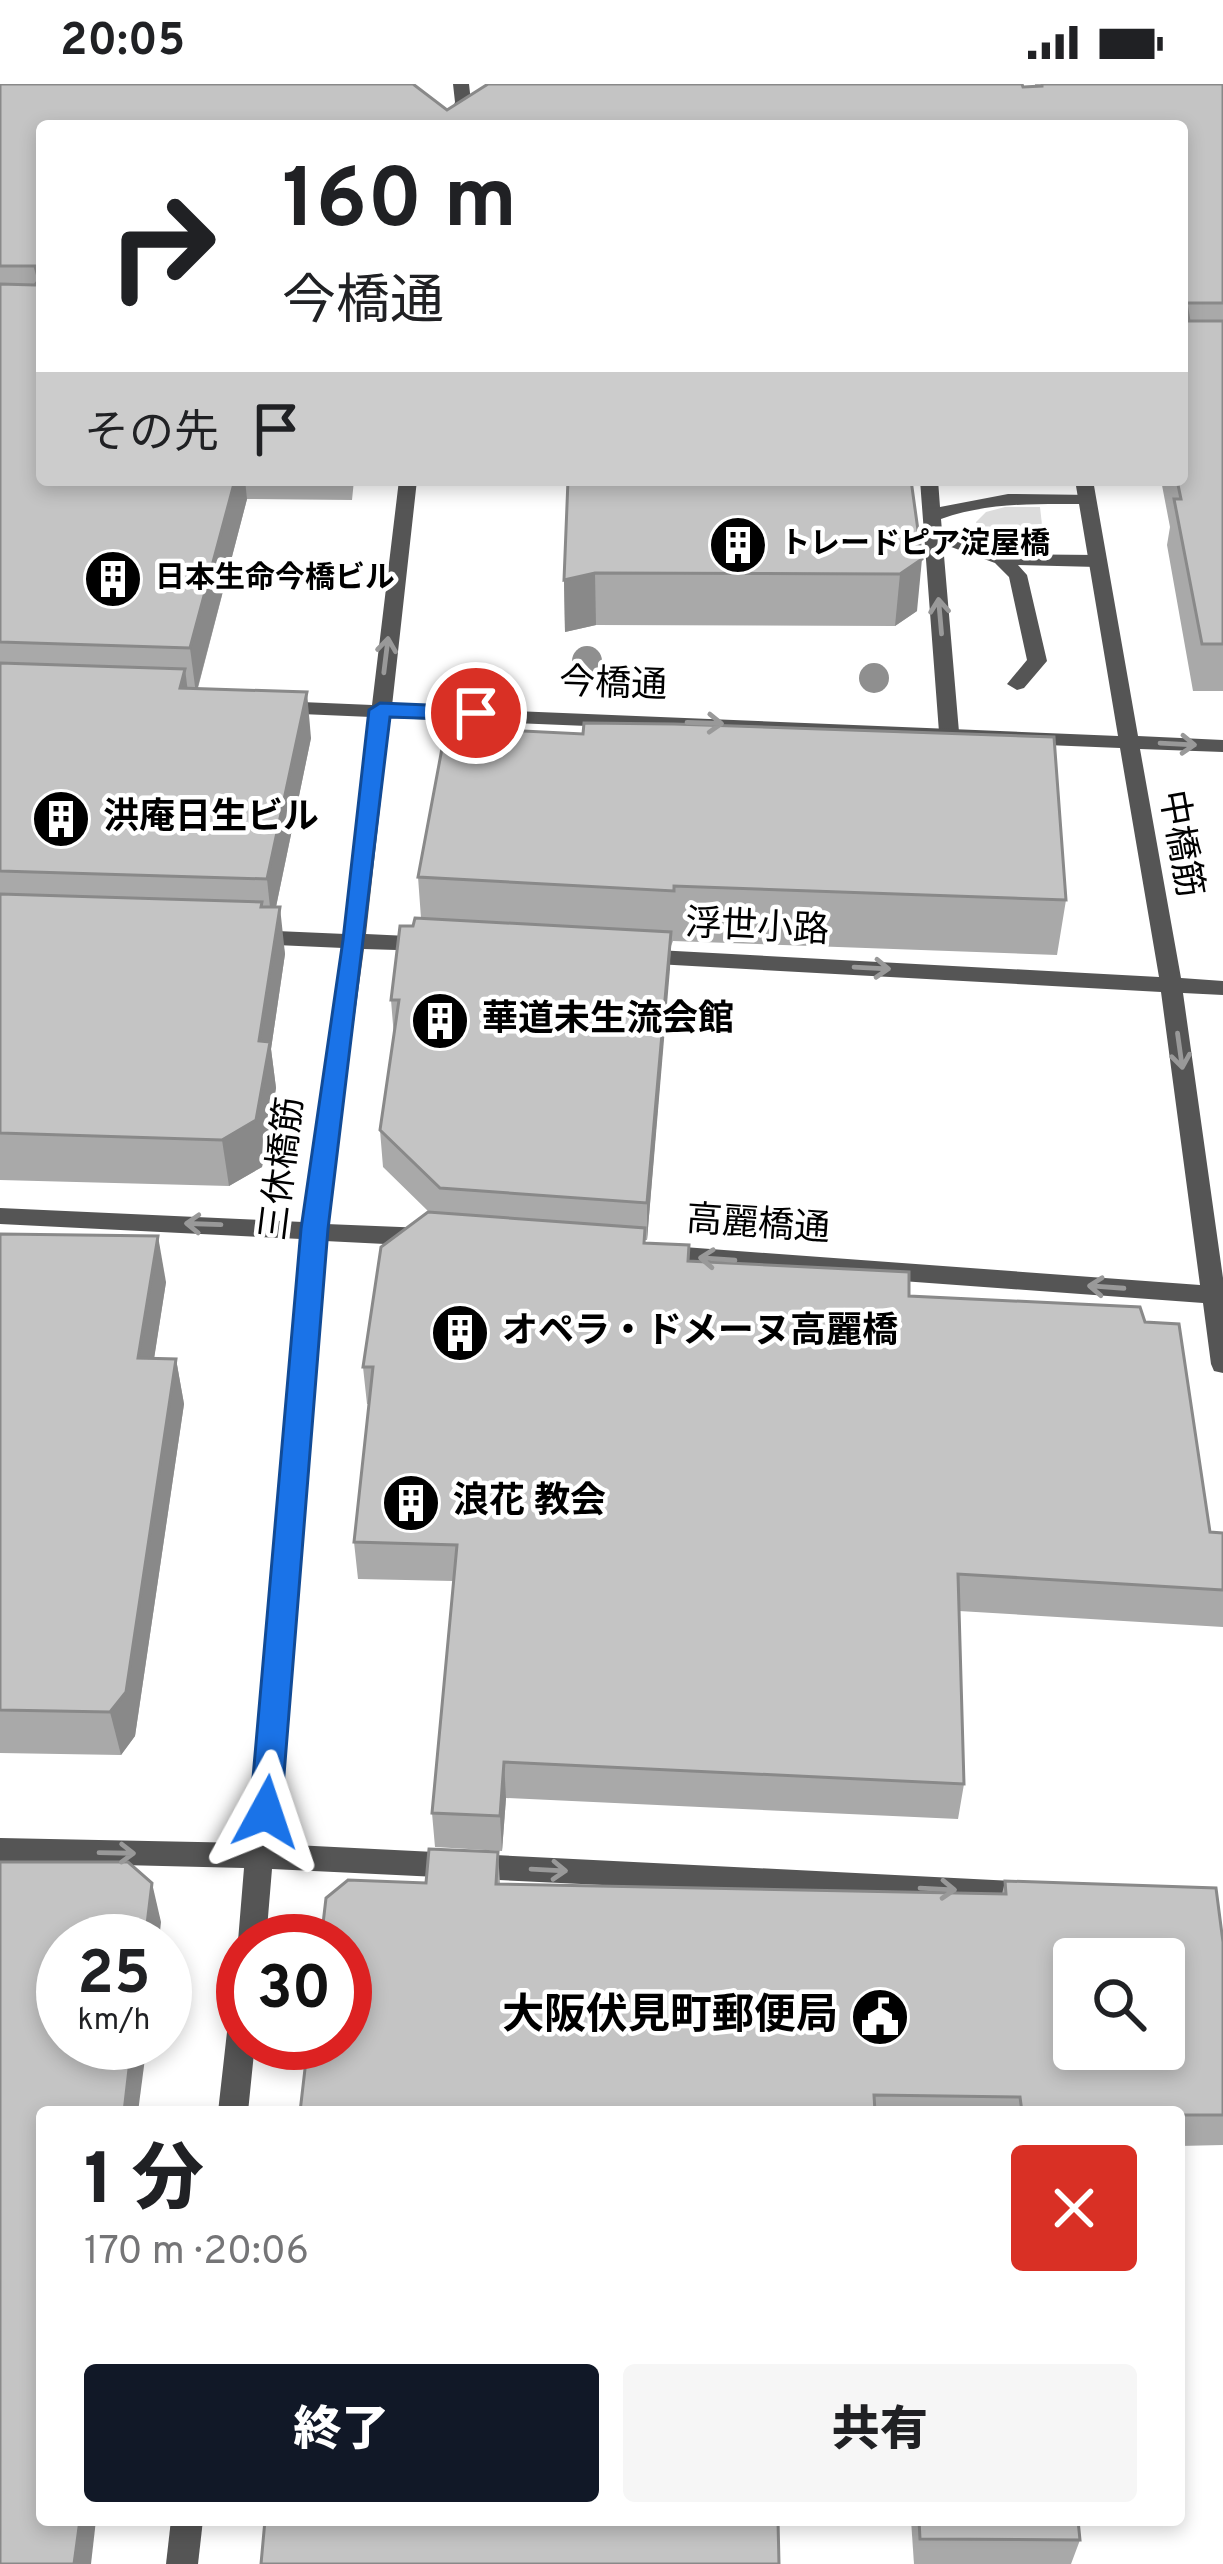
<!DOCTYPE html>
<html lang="ja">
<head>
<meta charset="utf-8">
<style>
	:root { --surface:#fff; --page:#f6f6f6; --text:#202124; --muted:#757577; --accent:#111827 }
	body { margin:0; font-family:Overpass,"Noto Sans JP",sans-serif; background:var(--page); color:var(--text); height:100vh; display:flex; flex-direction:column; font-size:45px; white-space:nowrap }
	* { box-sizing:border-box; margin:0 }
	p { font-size:39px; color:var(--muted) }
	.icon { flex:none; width:66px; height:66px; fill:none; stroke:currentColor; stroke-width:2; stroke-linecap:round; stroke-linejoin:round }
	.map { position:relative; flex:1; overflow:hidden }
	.drawer { position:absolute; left:36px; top:2022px; width:1149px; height:420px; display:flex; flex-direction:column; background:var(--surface); border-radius:12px; box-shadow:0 6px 18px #0003 }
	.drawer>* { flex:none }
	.banner { position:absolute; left:36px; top:36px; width:1152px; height:366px; border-radius:12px; box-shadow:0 6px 18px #0003; background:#fff; color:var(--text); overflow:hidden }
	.fabs { position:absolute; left:1053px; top:1854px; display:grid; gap:24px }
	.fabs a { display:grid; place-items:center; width:132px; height:132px; border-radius:12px; background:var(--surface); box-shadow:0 6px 18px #0003; font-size:60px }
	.speed { position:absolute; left:36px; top:1830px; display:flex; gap:24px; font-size:60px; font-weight:700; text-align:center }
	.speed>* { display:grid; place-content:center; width:156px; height:156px; border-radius:50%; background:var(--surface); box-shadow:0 6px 18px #0003; line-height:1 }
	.speed small { font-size:30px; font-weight:400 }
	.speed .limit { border:18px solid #d22; background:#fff; color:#111 }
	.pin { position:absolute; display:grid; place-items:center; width:102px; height:102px; color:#fff; margin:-51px; border:6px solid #fff; border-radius:50%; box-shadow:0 3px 12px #0007 }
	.me { position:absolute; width:132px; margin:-66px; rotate:5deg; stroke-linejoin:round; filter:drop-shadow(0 0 9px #0008) }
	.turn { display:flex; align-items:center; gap:42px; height:252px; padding:0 48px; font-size:54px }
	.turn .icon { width:156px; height:156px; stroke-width:2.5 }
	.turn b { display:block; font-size:84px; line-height:102px }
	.then { display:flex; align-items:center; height:114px; padding:0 48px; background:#0003; gap:24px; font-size:45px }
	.round { display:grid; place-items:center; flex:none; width:126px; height:126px; border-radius:12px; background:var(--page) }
	.head { display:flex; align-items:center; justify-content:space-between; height:204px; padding:0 48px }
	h1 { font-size:72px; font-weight:800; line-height:90px }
	.primary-button { display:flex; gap:24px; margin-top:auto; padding:24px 48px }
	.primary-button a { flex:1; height:138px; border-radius:12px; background:var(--accent); color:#fff; font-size:48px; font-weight:800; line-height:138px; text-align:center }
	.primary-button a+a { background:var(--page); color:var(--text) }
	.status { display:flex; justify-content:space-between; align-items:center; height:84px; padding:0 60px; background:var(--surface); direction:ltr }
	.status svg { height:33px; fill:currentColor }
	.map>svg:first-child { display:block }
	.green { fill:#dcdcdc }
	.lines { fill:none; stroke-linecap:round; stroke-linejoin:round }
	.service { fill:#555; fill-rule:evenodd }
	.minor { fill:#555; fill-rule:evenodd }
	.tree { fill:#8f8f8f }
	.wall { fill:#a9a9a9 }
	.shaded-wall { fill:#898989 }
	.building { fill:#c4c4c4; stroke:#898989; stroke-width:3; fill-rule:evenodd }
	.oneway { stroke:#999 }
	.route { fill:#1a73e8; stroke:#114b97; stroke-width:3 }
	.labels { text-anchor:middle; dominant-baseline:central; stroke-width:9; stroke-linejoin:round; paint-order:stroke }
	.far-poi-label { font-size:30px; font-weight:bold; fill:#000; stroke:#fff; text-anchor:start }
	.street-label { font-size:36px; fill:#000; stroke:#fff }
	.poi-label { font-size:36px; font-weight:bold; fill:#000; stroke:#fff; text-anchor:start }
	.near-poi-label { font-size:42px; font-weight:bold; fill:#000; stroke:#fff; text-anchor:end }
</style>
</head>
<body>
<div class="status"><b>20:05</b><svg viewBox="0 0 49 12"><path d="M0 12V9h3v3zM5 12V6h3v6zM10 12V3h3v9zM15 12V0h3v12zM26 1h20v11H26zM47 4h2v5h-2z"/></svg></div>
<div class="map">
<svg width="1223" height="2480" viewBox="0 0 1223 2480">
	<rect width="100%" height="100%" fill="#fff"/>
	<!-- green -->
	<path class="green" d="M1005,423H1040L1045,467C1019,466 982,469 976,438L986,428Z"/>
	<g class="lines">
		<!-- service -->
		<path class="service" d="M920,396H938L940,423L1008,410L1093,411L1096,415L1087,420C1038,420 988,418 941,435L942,447L1004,470L1097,471L1106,477L1097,483L1018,481L1027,491L1047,577L1024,604L1017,606L1007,600L1027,576L1009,493L995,479L943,460L959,648L949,654L939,648Z"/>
		<!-- minor -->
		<g class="minor">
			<polygon points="453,0 469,0 471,18 463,42 447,42 455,18"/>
			<polygon points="399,396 417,396 392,622 1118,652 1075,396 1093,396 1138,652 1223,656 1223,668 1140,665 1181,894 1223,897 1223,911 1183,909 1223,1194 1223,1289 1214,1287 1211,1280 1203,1219 657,1179 645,1170 657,1161 1200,1201 1161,908 638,879 627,872 638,865 1159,893 1120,664 390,634 366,850 429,853 440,860 429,867 364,865 326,1140 425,1144 437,1153 425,1162 325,1157 274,1760 1035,1798 1045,1801 1049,1810 1045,1819 1035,1822 272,1785 266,1857 243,1857 243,1866 238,1857 244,1784 0,1778 0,1754 247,1759 301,1155 0,1140 0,1124 303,1138 343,864 254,860 243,853 254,846 345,850 371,633 278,629 268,623 278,617 372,621"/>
			<polygon points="243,1926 243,1959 255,1959 248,2028 218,2028 228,1939 233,1930"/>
			<polygon points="171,2436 203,2436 198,2480 166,2480"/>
		</g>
	</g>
	<!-- trees -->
	<g class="tree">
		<circle cx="587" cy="577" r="15"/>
		<circle cx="874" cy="594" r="15"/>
	</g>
	<!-- wall -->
	<g class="wall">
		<polygon points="0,0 447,26 1035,2 1035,0 1028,0 1223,0 1223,607 1193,607 1167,461 1170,443 1161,396 1182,396 1182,42 42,42 42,396 354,396 352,416 247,415 198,604 311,654 276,823 285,870 271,965 276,1004 262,1083 229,1102 0,1096"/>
		<polygon points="911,396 917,527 895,542 596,541 565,548 564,496"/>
		<polygon points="418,793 1066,816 1057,871 673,857 671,862 647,1156 645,1156 645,1159 689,1178 909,1212 1210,1448 1223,1449 1223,1543 959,1527 964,1700 958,1735 506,1714 502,1767 435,1763 432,1729 453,1497 358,1495 354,1458 369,1320 367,1320 363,1283 429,1128 383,1083 380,1046 394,953 391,916 413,842 421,834"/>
		<polygon points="0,1150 166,1198 154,1274 176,1275 184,1320 135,1652 121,1671 0,1669"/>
		<polygon points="498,1768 500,1800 1002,1810 1005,1797 1223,1858 1223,2061 1179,2062 1179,2028 300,2028 426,1799"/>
		<polygon points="911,2436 1078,2436 1080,2456 1071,2480 914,2480"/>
	</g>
	<!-- shaded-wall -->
	<g class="shaded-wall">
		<polygon points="235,396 245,396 247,415 196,610 190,564"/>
		<polygon points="922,475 917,527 895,542 900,490"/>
		<polygon points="595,489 596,541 565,548 564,496"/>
		<polygon points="185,585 191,631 180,604"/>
		<polygon points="307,608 311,654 272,842 267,795"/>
		<polygon points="280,823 285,870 271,965 276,1004 262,1083 229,1102 222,1056 259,957"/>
		<polygon points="671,848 670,885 647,1156 647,1119"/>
		<polygon points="158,1152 166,1198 147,1320 138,1274"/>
		<polygon points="176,1275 184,1320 135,1652 121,1671 110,1628"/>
		<polygon points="504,1678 506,1714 502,1767 500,1732"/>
		<polygon points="152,1799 161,1838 159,1857 145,1857"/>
		<polygon points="132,1959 147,1959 138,2028 124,2028"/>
		<polygon points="80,2436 96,2436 91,2480 74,2480"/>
	</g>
	<!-- building -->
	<g class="building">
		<polygon points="0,0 413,0 447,26 488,0 1022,0 1023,3 1042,2 1042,0 1223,0 1223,219 1186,219 1189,237 1223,237 1223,560 1202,560 1174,415 1181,415 1177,396 1182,396 1182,42 42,42 42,396 235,396 190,564 0,558 0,200 35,201 39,196 35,182 0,182"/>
		<polygon points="568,396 911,396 922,475 900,490 595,489 564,496"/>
		<polygon points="0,579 185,585 180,604 307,608 267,795 0,787"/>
		<polygon points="584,639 674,640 1054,653 1066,816 674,802 674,807 418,793 446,643 583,650"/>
		<polygon points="0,810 262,818 261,823 280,823 259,957 270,958 256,1036 222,1056 0,1049"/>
		<polygon points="415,834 671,848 647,1119 440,1104 380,1046 399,916 391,916 400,842 413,842"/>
		<polygon points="428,1128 645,1144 644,1159 689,1161 688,1177 909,1188 909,1212 1140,1223 1145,1238 1179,1240 1210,1448 1223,1449 1223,1506 958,1490 964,1700 504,1678 500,1732 432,1729 457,1461 354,1458 373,1283 363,1283 381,1163"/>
		<polygon points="0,1150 158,1152 138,1274 176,1275 126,1608 110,1628 0,1626"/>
		<path d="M429,1765L498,1768L496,1800L1006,1810L1005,1797L1216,1804L1223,1858V2031H1179V2028H1022L1020,2013L874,2011L875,2028H300L308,1959H345V1857H321L326,1814L348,1796L426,1799ZM1074,1875H1164V1965H1074Z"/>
		<polygon points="0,1778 128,1778 152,1799 145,1857 63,1857 63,1959 132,1959 124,2028 42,2028 42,2436 80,2436 74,2480 0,2480"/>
		<polygon points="265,2436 778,2436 779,2480 261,2480"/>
		<polygon points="919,2436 1078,2436 1080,2456 920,2455"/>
	</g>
	<!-- one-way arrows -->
	<defs><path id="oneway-shaft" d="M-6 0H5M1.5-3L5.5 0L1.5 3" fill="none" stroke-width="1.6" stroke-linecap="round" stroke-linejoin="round" transform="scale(3)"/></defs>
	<g class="oneway">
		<use href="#oneway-shaft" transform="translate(940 532) rotate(-95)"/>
		<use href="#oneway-shaft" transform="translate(386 571) rotate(-83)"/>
		<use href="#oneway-shaft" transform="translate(705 639) rotate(2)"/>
		<use href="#oneway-shaft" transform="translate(1178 660) rotate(3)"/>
		<use href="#oneway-shaft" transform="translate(872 884) rotate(3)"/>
		<use href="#oneway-shaft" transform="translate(1180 967) rotate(82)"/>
		<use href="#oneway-shaft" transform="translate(203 1140) rotate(-178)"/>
		<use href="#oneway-shaft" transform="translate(717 1175) rotate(-176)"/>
		<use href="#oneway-shaft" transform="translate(1106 1203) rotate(-176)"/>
		<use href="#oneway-shaft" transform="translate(117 1769) rotate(1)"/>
		<use href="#oneway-shaft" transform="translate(549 1786) rotate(3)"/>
		<use href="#oneway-shaft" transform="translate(938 1805) rotate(3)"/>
	</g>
	<!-- route -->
	<polygon class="route" points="380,619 476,623 488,629 476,636 390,633 328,1145 281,1728 277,1737 266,1741 255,1737 250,1728 301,1145 343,856 369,626"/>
	<!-- icons -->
	<defs>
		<g id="building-disc" transform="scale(3)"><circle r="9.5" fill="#000" stroke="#fff"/><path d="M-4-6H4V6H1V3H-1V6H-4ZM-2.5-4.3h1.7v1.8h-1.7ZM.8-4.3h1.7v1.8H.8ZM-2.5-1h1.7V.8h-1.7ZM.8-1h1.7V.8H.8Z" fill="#fff"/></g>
		<g id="civic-disc" transform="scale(3)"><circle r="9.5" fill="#000" stroke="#fff"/><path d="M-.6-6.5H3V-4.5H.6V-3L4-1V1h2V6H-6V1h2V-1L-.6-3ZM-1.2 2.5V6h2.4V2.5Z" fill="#fff"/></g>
	</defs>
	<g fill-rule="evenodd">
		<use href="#building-disc" x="738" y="461"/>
		<use href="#building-disc" x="113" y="495"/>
		<use href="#building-disc" x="61" y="735"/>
		<use href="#building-disc" x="440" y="937"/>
		<use href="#building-disc" x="460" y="1249"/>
		<use href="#building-disc" x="411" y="1419"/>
		<use href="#civic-disc" x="880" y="1933"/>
	</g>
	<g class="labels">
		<!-- far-poi labels -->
		<g class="far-poi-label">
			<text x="780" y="461">トレードピア淀屋橋</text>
			<text x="155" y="495">日本生命今橋ビル</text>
		</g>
		<!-- street labels -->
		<g class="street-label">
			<text transform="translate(613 602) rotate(2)">今橋通</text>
			<text transform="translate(1179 760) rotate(80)">中橋筋</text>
			<text transform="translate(757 845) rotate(3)">浮世小路</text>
			<text transform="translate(284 1085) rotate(-83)">三休橋筋</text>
			<text transform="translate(758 1142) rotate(4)">高麗橋通</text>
		</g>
		<!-- poi labels -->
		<g class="poi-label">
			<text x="103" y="735">洪庵日生ビル</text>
			<text x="482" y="937">華道未生流会館</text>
			<text x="502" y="1249">オペラ・ドメーヌ高麗橋</text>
			<text x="453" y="1419">浪花 教会</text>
		</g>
		<!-- near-poi labels -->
		<g class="near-poi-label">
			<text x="838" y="1933">大阪伏見町郵便局</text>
		</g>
	</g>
</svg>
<div class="fabs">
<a><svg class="icon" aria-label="search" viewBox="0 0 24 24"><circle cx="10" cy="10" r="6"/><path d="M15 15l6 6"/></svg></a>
</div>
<div class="speed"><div>25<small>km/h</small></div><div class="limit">30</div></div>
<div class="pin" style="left:476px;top:629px;background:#d93025"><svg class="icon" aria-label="arrive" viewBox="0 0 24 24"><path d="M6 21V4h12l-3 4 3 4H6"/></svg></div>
<svg class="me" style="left:266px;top:1728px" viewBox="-20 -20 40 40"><path d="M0-17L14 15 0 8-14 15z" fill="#1a73e8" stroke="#fff" stroke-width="4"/></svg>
<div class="banner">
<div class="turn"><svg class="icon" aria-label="right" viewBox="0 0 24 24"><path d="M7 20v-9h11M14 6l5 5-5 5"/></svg><div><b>160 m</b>今橋通</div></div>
<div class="then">その先<svg class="icon" aria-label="arrive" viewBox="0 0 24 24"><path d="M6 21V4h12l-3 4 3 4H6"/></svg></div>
</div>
<section class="drawer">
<div class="head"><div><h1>1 分</h1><p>170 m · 20:06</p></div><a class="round" style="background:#d93025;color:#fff"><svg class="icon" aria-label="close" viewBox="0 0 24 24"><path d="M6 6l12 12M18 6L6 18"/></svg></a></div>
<div class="primary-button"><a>終了</a><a>共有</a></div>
</section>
</div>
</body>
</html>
